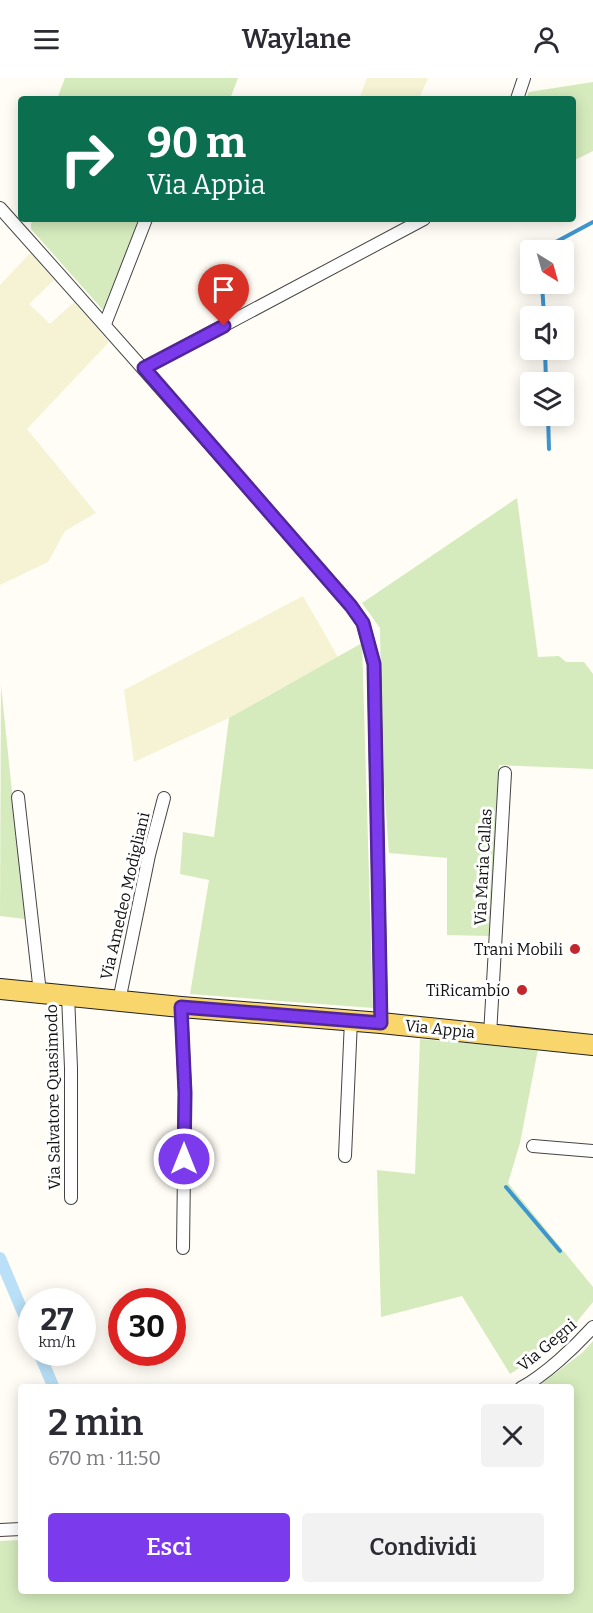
<!DOCTYPE html>
<html lang="it">
<head>
<meta charset="utf-8">
<style>
	:root { --surface:#fff; --page:#f2f2f3; --text:#2b2b33; --muted:#7c7c81; --accent:#7c3aed }
	body { margin:0; font-family:Bitter,serif; background:var(--page); color:var(--text); height:100vh; display:flex; flex-direction:column; font-size:22px; white-space:nowrap }
	* { box-sizing:border-box; margin:0 }
	p { font-size:20px; color:var(--muted) }
	.icon { flex:none; width:33px; height:33px; fill:none; stroke:currentColor; stroke-width:2; stroke-linecap:round; stroke-linejoin:round }
	.map { position:relative; flex:1; overflow:hidden }
	.details { position:absolute; left:18px; top:1306px; width:556px; height:210px; display:flex; flex-direction:column; background:var(--surface); border-radius:6px; box-shadow:0 3px 15px #0003 }
	.details>* { flex:none }
	.guide { position:absolute; left:18px; top:18px; width:558px; height:126px; border-radius:6px; box-shadow:0 3px 15px #0003; background:#0b6e4f; color:#fff; overflow:hidden }
	.needle { width:39px; rotate:143deg }
	.controls { position:absolute; left:520px; top:162px; display:grid; gap:12px }
	.controls a { display:grid; place-items:center; width:54px; height:54px; border-radius:6px; background:var(--surface); box-shadow:0 3px 15px #0003; font-size:30px }
	.speed { position:absolute; left:18px; top:1210px; display:flex; gap:12px; font-size:30px; font-weight:700; text-align:center }
	.speed>* { display:grid; place-content:center; width:78px; height:78px; border-radius:50%; background:var(--surface); box-shadow:0 3px 15px #0003; line-height:1 }
	.speed small { font-size:15px; font-weight:400 }
	.speed .limit { border:9px solid #d22; background:#fff; color:#111 }
	.pin { position:absolute; display:grid; place-items:center; width:51px; height:51px; color:#fff; margin:-62px -26px; border-radius:50% 50% 50% 0; rotate:-45deg; box-shadow:0 0 6px #0007 }
	.pin .icon { rotate:45deg }
	.me { position:absolute; width:66px; margin:-33px; rotate:0deg; stroke-linejoin:round; filter:drop-shadow(0 0 4px #0008) }
	.turn { display:flex; align-items:center; gap:21px; height:126px; padding:0 30px; font-size:27px }
	.turn .icon { width:78px; height:78px; stroke-width:2.5 }
	.turn b { display:block; font-size:42px; line-height:51px }
	.round { display:grid; place-items:center; flex:none; width:63px; height:63px; border-radius:6px; background:var(--page) }
	.head { display:flex; align-items:center; justify-content:space-between; height:102px; padding:0 30px }
	h1 { font-size:36px; font-weight:600; line-height:45px }
	.button { display:flex; gap:12px; margin-top:auto; padding:12px 30px }
	.button a { flex:1; height:69px; border-radius:6px; background:var(--accent); color:#fff; font-size:24px; font-weight:600; line-height:69px; text-align:center }
	.button a+a { background:var(--page); color:var(--text) }
	header { display:flex; justify-content:space-between; align-items:center; height:78px; padding:0 30px; background:var(--surface); font-size:27px; font-weight:600 }
	.map>svg:first-child { display:block }
	.farmland { fill:#f6f3d4 }
	.green { fill:#d5ebbd }
	.lines { fill:none; stroke-linecap:round; stroke-linejoin:round }
	.stream { stroke:#3f96cf; stroke-width:4 }
	.canal { stroke:#b9e0f7; stroke-width:12 }
	.minor-casing { stroke:#444; stroke-width:14 }
	.primary-casing { stroke:#222; stroke-width:22 }
	.minor { stroke:#fff; stroke-width:12 }
	.primary { stroke:#f9d66b; stroke-width:20 }
	.route-casing { stroke:#51269a; stroke-width:15 }
	.route { stroke:#7c3aed; stroke-width:10 }
	.poi-dot { fill:#c4262e; stroke:#fff; stroke-width:2 }
	.labels { text-anchor:middle; dominant-baseline:central; stroke-width:6; stroke-linejoin:round; paint-order:stroke }
	.street-label { font-size:16px; fill:#111; stroke:#fff }
	.poi-label { font-size:16px; fill:#111; stroke:#fff; text-anchor:end }
</style>
</head>
<body>
<header><svg class="icon" aria-label="menu" viewBox="0 0 24 24"><path d="M4 6h16M4 12h16M4 18h16"/></svg>Waylane<svg class="icon" aria-label="person" viewBox="0 0 24 24"><circle cx="12" cy="8" r="4"/><path d="M4 21q1-7 8-7t8 7"/></svg></header>
<div class="map">
<svg width="593" height="1535" viewBox="0 0 593 1535">
	<rect width="100%" height="100%" fill="#fffdf5"/>
	<!-- farmland -->
	<g class="farmland">
		<polygon points="367,0 428,0 419,21 359,21"/>
		<polygon points="31,174 54,202 29,226 50,246 74,224 109,264 27,351 96,435 65,453 48,484 0,507 0,207"/>
		<polygon points="303,518 338,579 229,640 134,684 124,612"/>
	</g>
	<!-- green -->
	<g class="green">
		<polygon points="65,0 238,0 230,21 57,21"/>
		<polygon points="593,4 593,73 573,83 573,21 526,21 529,14"/>
		<polygon points="34,141 141,141 105,232 102,231 31,151 31,146"/>
		<polygon points="517,420 538,579 559,578 566,584 584,584 593,596 593,691 499,687 489,858 447,857 447,780 389,775 382,682 380,550 362,525"/>
		<polygon points="362,565 373,930 190,916 209,802 180,796 183,754 214,759 229,640"/>
		<polygon points="1,607 25,841 0,838"/>
		<polygon points="420,961 538,971 520,1065 508,1105 593,1209 593,1224 571,1251 556,1267 510,1296 462,1218 381,1239 377,1092 415,1096"/>
		<polygon points="593,1263 593,1535 0,1535 0,1463 21,1462 21,1514 572,1514 572,1310 537,1309 582,1275"/>
	</g>
	<g class="lines">
		<!-- stream -->
		<g class="stream">
			<polyline points="541,172 593,144"/>
			<polyline points="542,206 544,238"/>
			<polyline points="545,272 546,304"/>
			<polyline points="548,338 549,371"/>
			<polyline points="506,1109 560,1173"/>
		</g>
		<!-- canal -->
		<g class="canal">
			<polyline points="0,1180 32,1256"/>
			<polyline points="39,1275 54,1310"/>
		</g>
		<!-- minor casing -->
		<g class="minor-casing">
			<g id="minor">
				<polyline points="517,21 524,0"/>
				<path d="M0,130C118,262 235,394 351,528L363,545L374,586L381,945"/>
				<polyline points="105,246 146,141"/>
				<polyline points="144,290 424,141"/>
				<polyline points="18,719 40,915"/>
				<polyline points="68,917 71,990 71,1120"/>
				<polyline points="119,923 149,777 164,720"/>
				<polyline points="181,929 185,1015 183,1170"/>
				<polyline points="490,957 505,695"/>
				<polyline points="533,1068 593,1073"/>
				<polyline points="345,1078 351,942"/>
				<path d="M521,1310C545,1297 574,1270 593,1249"/>
				<polyline points="0,1452 21,1451"/>
			</g>
		</g>
		<!-- primary casing -->
		<g class="primary-casing">
			<polyline id="primary" points="0,911 181,929 381,945 593,967"/>
		</g>
		<!-- minor -->
		<use href="#minor" class="minor"/>
		<!-- primary -->
		<use href="#primary" class="primary"/>
	</g>
	<g class="lines">
		<!-- route casing -->
		<g class="route-casing">
			<polyline id="route" points="184,1081 185,1015 181,929 381,945 374,586 363,545 351,528 144,290 224,248"/>
		</g>
		<!-- route -->
		<use href="#route" class="route"/>
	</g>
	<!-- markers -->
	<g class="poi-dot">
		<circle cx="575" cy="871" r="6"/>
		<circle cx="522" cy="912" r="6"/>
	</g>
	<g class="labels">
		<!-- street labels -->
		<g class="street-label">
			<text transform="translate(483 789) rotate(-87)">Via Maria Callas</text>
			<text transform="translate(125 818) rotate(-77)">Via Amedeo Modigliani</text>
			<text transform="translate(440 951) rotate(6)">Via Appia</text>
			<text transform="translate(53 1019) rotate(-91)">Via Salvatore Quasimodo</text>
			<text transform="translate(547 1267) rotate(-40)">Via Gegni</text>
		</g>
		<!-- poi labels -->
		<g class="poi-label">
			<text x="563" y="871">Trani Mobili</text>
			<text x="510" y="912">TiRicambio</text>
		</g>
	</g>
</svg>
<div class="controls">
<a><svg class="needle" viewBox="-14 -14 28 28"><path d="M0-13l5 13h-10z" fill="#e53935"/><path d="M0 13l5-13h-10z" fill="#7c7c81"/></svg></a>
<a><svg class="icon" aria-label="sound" viewBox="0 0 24 24"><path d="M4 9h4l5-4v14l-5-4H4zM17 9q2 3 0 6"/></svg></a>
<a><svg class="icon" aria-label="layers" viewBox="0 0 24 24"><path d="M12 4l9 5-9 5-9-5zM3 14l9 5 9-5"/></svg></a>
</div>
<div class="speed"><div>27<small>km/h</small></div><div class="limit">30</div></div>
<div class="pin" style="left:224px;top:248px;background:#d93025"><svg class="icon" aria-label="arrive" viewBox="0 0 24 24"><path d="M6 21V4h12l-3 4 3 4H6"/></svg></div>
<svg class="me" style="left:184px;top:1081px" viewBox="-20 -20 40 40"><circle r="17" fill="#7c3aed" stroke="#fff" stroke-width="3"/><path d="M0-11L8 9 0 5-8 9z" fill="#fff"/></svg>
<div class="guide">
<div class="turn"><svg class="icon" aria-label="right" viewBox="0 0 24 24"><path d="M7 20v-9h11M14 6l5 5-5 5"/></svg><div><b>90 m</b>Via Appia</div></div>
</div>
<section class="details">
<div class="head"><div><h1>2 min</h1><p>670 m · 11:50</p></div><a class="round"><svg class="icon" aria-label="close" viewBox="0 0 24 24"><path d="M6 6l12 12M18 6L6 18"/></svg></a></div>
<div class="button"><a>Esci</a><a>Condividi</a></div>
</section>
</div>
</body>
</html>
